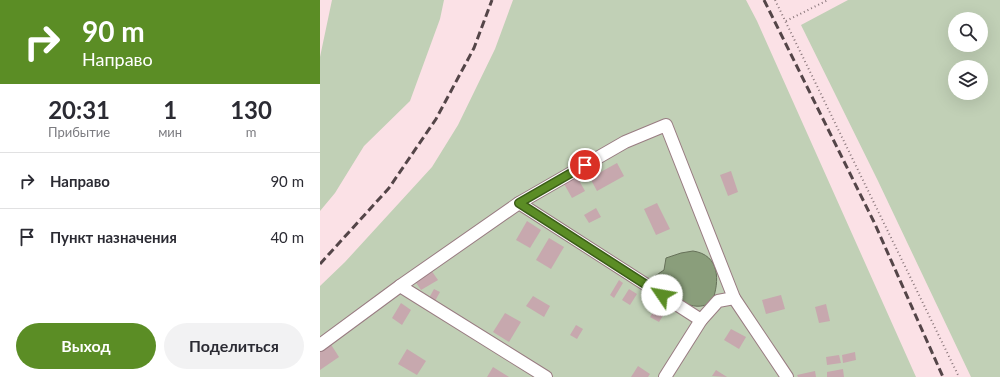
<!DOCTYPE html>
<html lang="ru">
<head>
<meta charset="utf-8">
<style>
	:root { --surface:#fff; --page:#f2f2f3; --text:#2b2b33; --muted:#7c7c81; --line:#e1e1e2; --accent:#5b8d25 }
	body { margin:0; font-family:Lato,sans-serif; background:var(--page); color:var(--text); height:100vh; display:flex; flex-direction:column; font-size:15px; white-space:nowrap }
	* { box-sizing:border-box; margin:0 }
	p { font-size:13px; color:var(--muted) }
	.icon { flex:none; width:22px; height:22px; fill:none; stroke:currentColor; stroke-width:2; stroke-linecap:round; stroke-linejoin:round }
	.map { position:relative; flex:1; overflow:hidden }
	.side { display:flex; flex-direction:column; background:var(--surface); width:320px }
	.side>* { flex:none }
	.top-card { background:#5b8d25; color:#fff; overflow:hidden }
	.fabs { position:absolute; left:628px; top:12px; display:grid; gap:8px }
	.fabs a { display:grid; place-items:center; width:40px; height:40px; border-radius:50%; background:var(--surface); box-shadow:0 4px 16px #0002; font-size:20px }
	.pin { position:absolute; display:grid; place-items:center; width:34px; height:34px; color:#fff; margin:-17px; border:2px solid #fff; border-radius:50%; box-shadow:0 1px 4px #0007 }
	.me { position:absolute; width:44px; margin:-22px; rotate:303deg; stroke-linejoin:round; filter:drop-shadow(0 0 3px #0008) }
	.turn { display:flex; align-items:center; gap:14px; height:84px; padding:0 16px; font-size:18px }
	.turn .icon { width:52px; height:52px; stroke-width:2.5 }
	.turn b { display:block; font-size:28px; line-height:34px }
	.eta { display:flex; justify-content:space-evenly; align-items:center; height:68px; text-align:center }
	.eta b { font-size:24px; font-weight:700; line-height:28px }
	.cta { display:flex; gap:8px; margin-top:auto; padding:8px 16px }
	.cta a { flex:1; height:46px; border-radius:24px; background:var(--accent); color:#fff; font-size:16px; font-weight:700; line-height:46px; text-align:center }
	.cta a+a { background:var(--page); color:var(--text) }
	ul { padding:0; list-style:none }
	li { display:flex; align-items:center; gap:12px; height:56px; padding:0 16px; border-top:1px solid var(--line) }
	li div { flex:1 }
	li b { display:block; font-size:15px }
	li em { font-style:normal }
	main { display:flex; flex:1; min-height:0 }
	.map>svg:first-child { display:block }
	.green { fill:#c1d0b6; fill-rule:evenodd }
	.water { fill:#8a9e7b; stroke:#667159 }
	.building { fill:#c7a8ae }
	.lines { fill:none; stroke-linecap:round; stroke-linejoin:round }
	.minor-casing { stroke:#997c82; stroke-width:14 }
	.path { stroke:#89767a; stroke-width:2; stroke-dasharray:1 3; stroke-linecap:butt }
	.minor { stroke:#fff; stroke-width:12 }
	.rail { stroke:#544548; stroke-width:3; stroke-dasharray:8 4; stroke-linecap:butt }
	.route-casing { stroke:#3b5c18; stroke-width:10 }
	.route { stroke:#5b8d25; stroke-width:7 }
</style>
</head>
<body>
<main>
<section class="side">
<div class="top-card">
<div class="turn"><svg class="icon" aria-label="right" viewBox="0 0 24 24"><path d="M7 20v-9h11M14 6l5 5-5 5"/></svg><div><b>90 m</b>Направо</div></div>
</div>
<div class="eta">
<div><b>20:31</b><p>Прибытие</p></div>
<div><b>1</b><p>мин</p></div>
<div><b>130</b><p>m</p></div>
</div>
<ul>
<li><svg class="icon" aria-label="right" viewBox="0 0 24 24"><path d="M7 20v-9h11M14 6l5 5-5 5"/></svg><div><b>Направо</b></div><em>90 m</em></li>
<li><svg class="icon" aria-label="arrive" viewBox="0 0 24 24"><path d="M6 21V4h12l-3 4 3 4H6"/></svg><div><b>Пункт назначения</b></div><em>40 m</em></li>
</ul>
<div class="cta"><a>Выход</a><a>Поделиться</a></div>
</section>
<div class="map">
<svg width="680" height="377" viewBox="0 0 680 377">
	<rect width="100%" height="100%" fill="#fbe1e6"/>
	<!-- green -->
	<g class="green">
		<polygon points="12,0 124,0 120,19 90,101 44,146 15,193 0,211 0,57"/>
		<polygon points="193,0 426,0 437,21 596,377 0,377 0,286 25,262 112,167 138,125 175,49"/>
		<path d="M528,0H680V377H651L558,181L481,25ZM635,19H661V45H635ZM635,67H661V93H635Z"/>
	</g>
	<!-- water -->
	<path class="water" d="M373,251C400,255 400,281 392,302C372,315 352,295 334,285L332,281L335,276L344,270L346,258L361,253Z"/>
	<!-- building -->
	<g class="building">
		<polygon points="297,163 304,176 277,191 270,178"/>
		<polygon points="411,171 418,192 408,196 400,175"/>
		<polygon points="256,175 265,191 252,198 243,182"/>
		<polygon points="337,203 350,229 336,235 324,209"/>
		<polygon points="276,208 281,217 269,223 264,215"/>
		<polygon points="207,221 221,230 210,248 196,240"/>
		<polygon points="229,238 244,247 231,269 216,260"/>
		<polygon points="111,270 118,280 101,290 95,281"/>
		<polygon points="299,280 303,283 294,298 290,295"/>
		<polygon points="114,289 120,292 115,301 109,298"/>
		<polygon points="309,289 317,294 310,305 302,300"/>
		<polygon points="461,295 465,309 446,314 442,300"/>
		<polygon points="213,296 230,306 224,317 206,306"/>
		<polygon points="81,303 91,310 82,325 72,318"/>
		<polygon points="506,304 510,321 499,323 495,307"/>
		<polygon points="337,306 346,311 339,322 330,317"/>
		<polygon points="185,313 201,322 189,342 173,332"/>
		<polygon points="256,325 263,329 257,339 250,335"/>
		<polygon points="411,329 426,337 419,349 404,340"/>
		<polygon points="10,343 19,357 0,370 0,350"/>
		<polygon points="87,349 106,361 97,375 78,364"/>
		<polygon points="535,352 536,360 523,363 522,355"/>
		<polygon points="519,355 521,363 507,365 506,357"/>
		<polygon points="318,366 330,374 328,377 311,377"/>
		<polygon points="173,367 189,377 167,377"/>
		<polygon points="523,369 524,377 507,377 507,372"/>
		<polygon points="396,370 407,377 392,376"/>
		<polygon points="495,371 496,377 478,377 477,375"/>
	</g>
	<g class="lines">
		<!-- minor casing -->
		<g class="minor-casing">
			<g id="minor">
				<polyline points="199,203 381,320"/>
				<polyline points="80,286 199,203 305,142 346,125 414,298"/>
				<polyline points="0,345 80,286 226,377"/>
				<polyline points="345,377 381,320 398,301 414,298 467,377"/>
			</g>
		</g>
		<!-- path -->
		<g class="path">
			<polyline points="455,0 639,377"/>
			<polyline points="466,21 508,0"/>
		</g>
		<!-- minor -->
		<use href="#minor" class="minor"/>
		<!-- rail -->
		<g class="rail">
			<polyline points="444,0 554,222 623,377"/>
			<polyline points="0,264 69,188 116,119 154,48 172,0"/>
		</g>
	</g>
	<g class="lines">
		<!-- route casing -->
		<g class="route-casing">
			<polyline id="route" points="265,165 199,203 342,295"/>
		</g>
		<!-- route -->
		<use href="#route" class="route"/>
	</g>
</svg>
<div class="fabs">
<a><svg class="icon" aria-label="search" viewBox="0 0 24 24"><circle cx="10" cy="10" r="6"/><path d="M15 15l6 6"/></svg></a>
<a><svg class="icon" aria-label="layers" viewBox="0 0 24 24"><path d="M12 4l9 5-9 5-9-5zM3 14l9 5 9-5"/></svg></a>
</div>
<div class="pin" style="left:265px;top:165px;background:#d93025"><svg class="icon" aria-label="arrive" viewBox="0 0 24 24"><path d="M6 21V4h12l-3 4 3 4H6"/></svg></div>
<svg class="me" style="left:342px;top:295px" viewBox="-20 -20 40 40"><circle r="19" fill="#fff"/><path d="M0-13L10 11 0 6-10 11z" fill="#5b8d25"/></svg>
</div>
</main>
</body>
</html>
